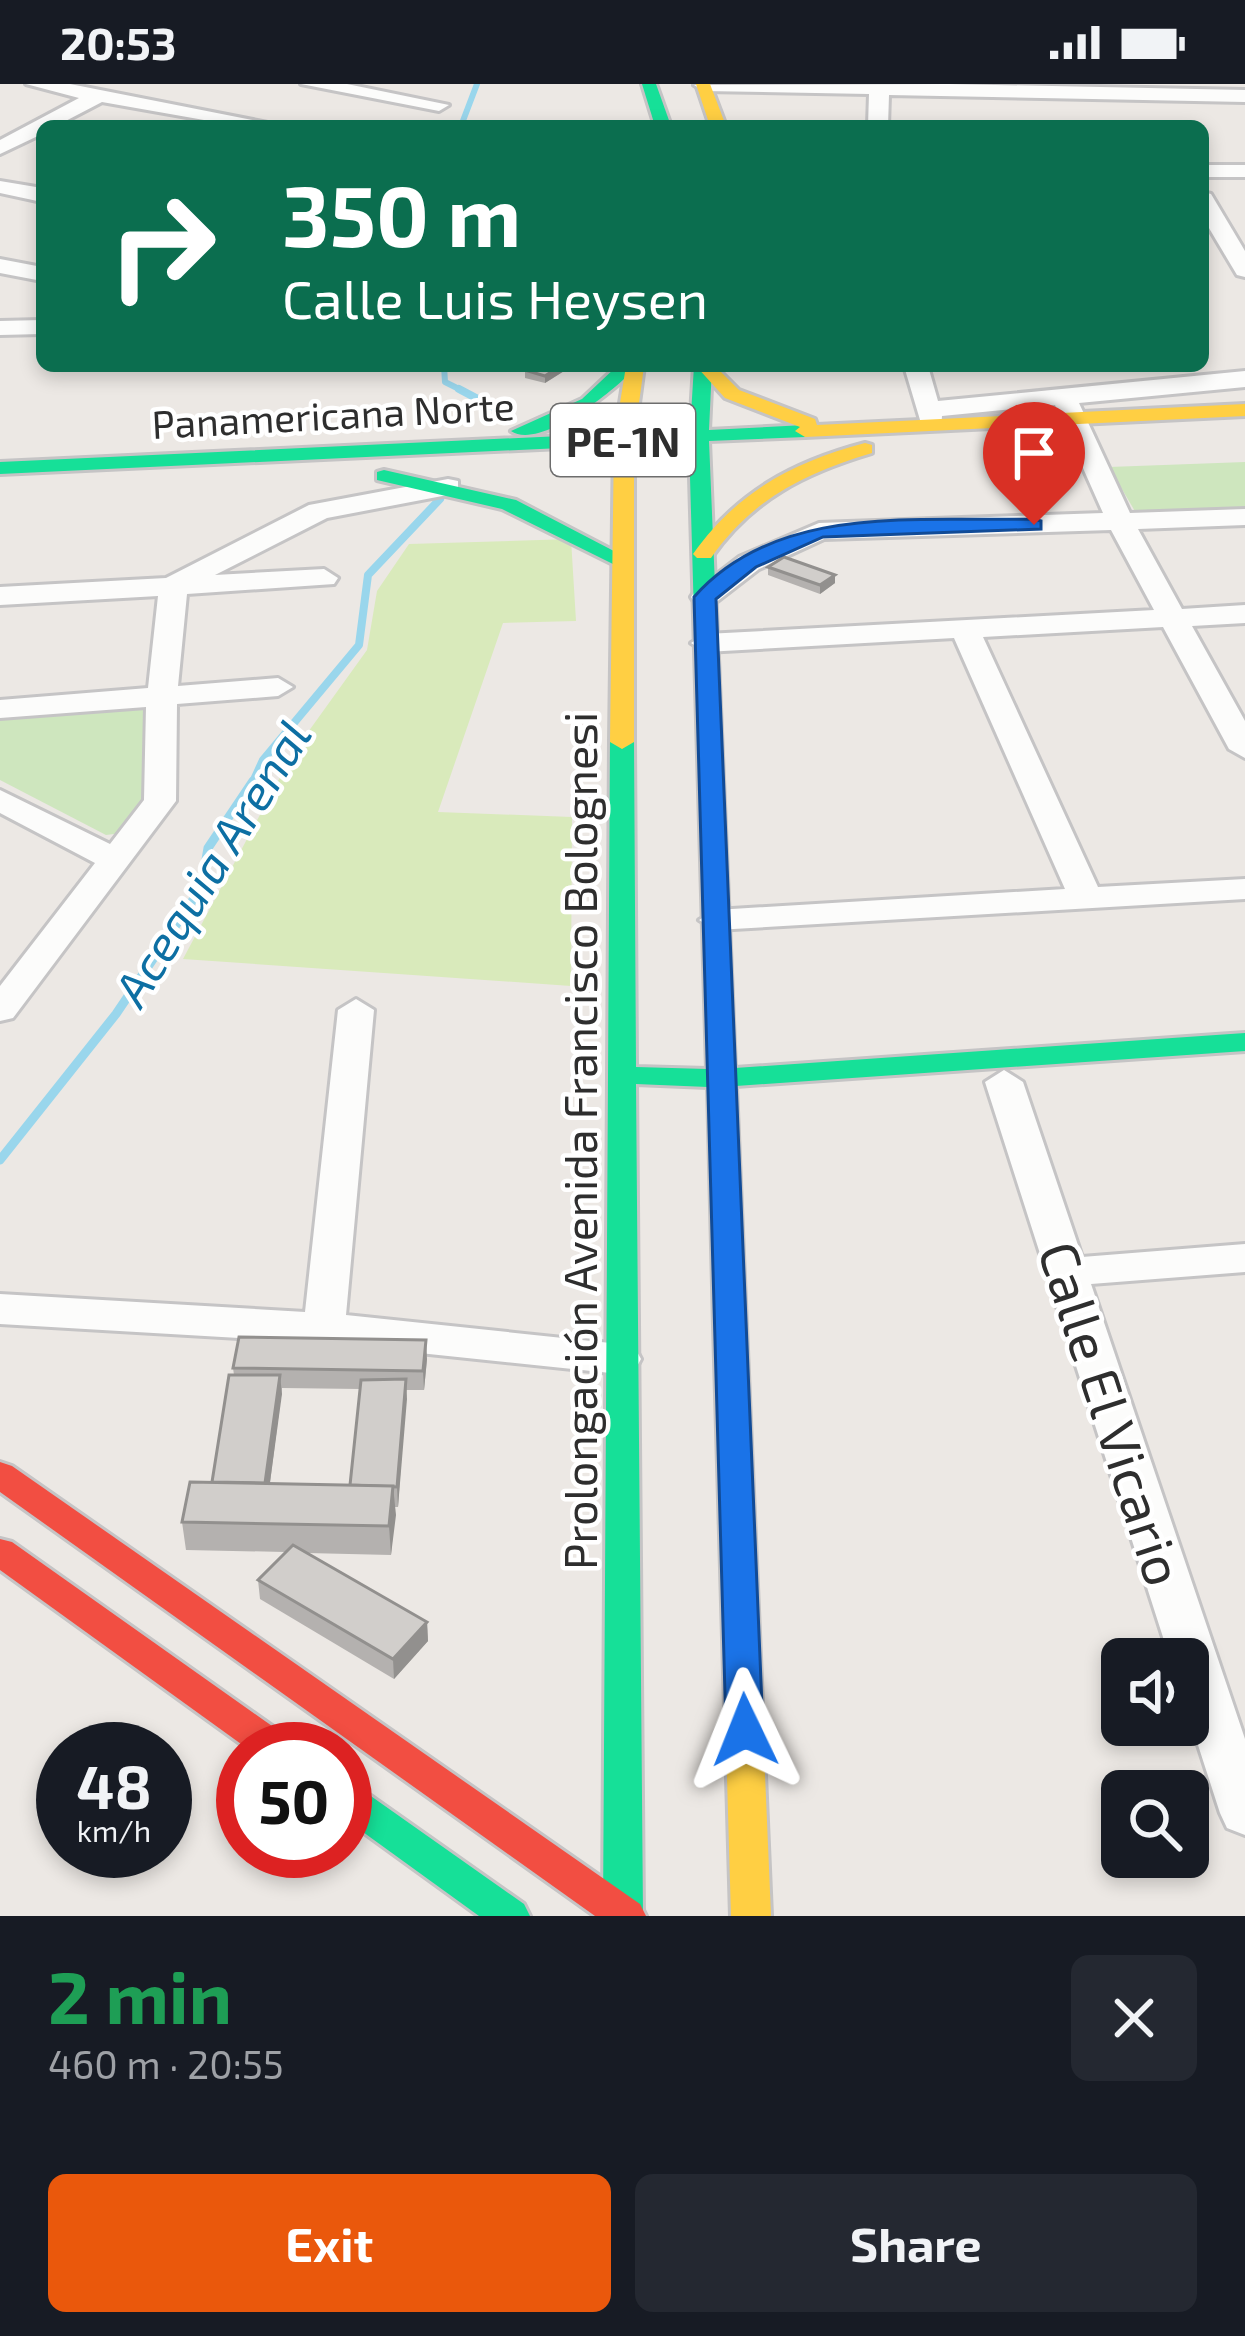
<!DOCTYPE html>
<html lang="en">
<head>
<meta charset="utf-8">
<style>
	:root { --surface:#171b24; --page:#242831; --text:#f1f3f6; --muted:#9ea1a6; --accent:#ea580c }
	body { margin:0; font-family:"Exo 2",sans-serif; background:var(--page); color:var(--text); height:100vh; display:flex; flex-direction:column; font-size:45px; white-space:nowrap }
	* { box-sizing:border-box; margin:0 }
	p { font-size:39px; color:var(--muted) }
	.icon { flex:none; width:66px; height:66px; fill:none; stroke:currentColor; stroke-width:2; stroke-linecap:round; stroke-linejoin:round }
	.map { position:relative; height:1832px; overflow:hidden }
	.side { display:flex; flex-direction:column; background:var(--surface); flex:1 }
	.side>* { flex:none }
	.guide { position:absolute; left:36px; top:36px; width:1173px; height:252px; border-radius:18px; box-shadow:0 6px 18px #0003; background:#0b6e4f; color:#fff; overflow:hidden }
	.controls { position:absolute; left:1101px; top:1554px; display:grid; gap:24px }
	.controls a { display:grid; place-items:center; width:108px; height:108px; border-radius:18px; background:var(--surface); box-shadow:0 6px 18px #0003; font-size:60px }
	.speed { position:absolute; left:36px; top:1638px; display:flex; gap:24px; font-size:60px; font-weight:700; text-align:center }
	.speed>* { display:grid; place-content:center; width:156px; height:156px; border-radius:50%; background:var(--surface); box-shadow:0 6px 18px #0003; line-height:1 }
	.speed small { font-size:30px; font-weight:400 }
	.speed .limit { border:18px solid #d22; background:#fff; color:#111 }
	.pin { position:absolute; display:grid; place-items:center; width:102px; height:102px; color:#fff; margin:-123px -51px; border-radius:50% 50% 50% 0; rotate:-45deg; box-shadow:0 0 12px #0007 }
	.pin .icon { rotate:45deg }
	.me { position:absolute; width:132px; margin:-66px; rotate:358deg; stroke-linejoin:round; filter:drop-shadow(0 0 9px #0008) }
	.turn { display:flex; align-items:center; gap:42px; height:252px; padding:0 48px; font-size:54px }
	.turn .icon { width:156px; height:156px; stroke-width:2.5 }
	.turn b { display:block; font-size:84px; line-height:102px }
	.round { display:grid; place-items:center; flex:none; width:126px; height:126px; border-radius:18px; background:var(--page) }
	.head { display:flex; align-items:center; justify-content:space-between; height:204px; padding:0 48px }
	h1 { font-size:72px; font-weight:700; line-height:90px; color:#1e9e55 }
	.primary-button { display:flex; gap:24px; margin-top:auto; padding:24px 48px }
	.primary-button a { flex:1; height:138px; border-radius:18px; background:var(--accent); color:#fff; font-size:48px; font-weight:700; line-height:138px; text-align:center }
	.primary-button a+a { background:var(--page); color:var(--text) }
	.status { display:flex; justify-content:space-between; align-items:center; height:84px; padding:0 60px; background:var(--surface); direction:ltr }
	.status svg { height:33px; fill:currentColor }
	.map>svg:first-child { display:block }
	.green { fill:#cee6be }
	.pitch { fill:#d9eabb }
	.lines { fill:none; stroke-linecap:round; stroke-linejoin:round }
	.stream-far2 { stroke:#99d6ec; stroke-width:6 }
	.stream-far1 { stroke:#99d6ec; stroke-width:8 }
	.stream { stroke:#99d6ec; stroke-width:9 }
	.street-casing { stroke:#c5c4c5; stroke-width:6 }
	.fast-casing { stroke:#c5c4c5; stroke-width:6 }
	.slow-casing { stroke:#c5c4c5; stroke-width:6 }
	.jam-casing { stroke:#c5c4c5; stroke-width:6 }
	.street { fill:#fcfcfb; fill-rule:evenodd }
	.fast { fill:#16e098; fill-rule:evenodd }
	.slow { fill:#ffcf43; fill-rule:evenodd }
	.jam { fill:#f24e42; fill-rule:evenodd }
	.wall { fill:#b4b1af; fill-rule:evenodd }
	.shaded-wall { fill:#92908e }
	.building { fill:#d1cecb; stroke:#92908e; stroke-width:3 }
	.route { fill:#1a73e8; stroke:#114b97; stroke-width:3 }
	.labels { text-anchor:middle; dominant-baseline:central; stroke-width:9; stroke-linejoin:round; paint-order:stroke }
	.far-street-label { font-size:39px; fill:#2e2e2e; stroke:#fff }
	.shield { fill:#fff; stroke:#6d6d6d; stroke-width:3 }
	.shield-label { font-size:42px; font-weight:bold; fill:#2e2e2e }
	.street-label { font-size:45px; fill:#2e2e2e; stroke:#fff }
	.water-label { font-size:48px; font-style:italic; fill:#0d6fa3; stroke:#fff }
	.near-street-label { font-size:54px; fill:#2e2e2e; stroke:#fff }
</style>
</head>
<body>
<div class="status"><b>20:53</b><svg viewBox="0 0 49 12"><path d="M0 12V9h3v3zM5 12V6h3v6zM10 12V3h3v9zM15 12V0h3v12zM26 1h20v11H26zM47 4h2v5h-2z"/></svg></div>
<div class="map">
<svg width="1245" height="1832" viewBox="0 0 1245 1832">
	<rect width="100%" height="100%" fill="#ece8e4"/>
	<!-- green -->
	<g class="green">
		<polygon points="1245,378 1245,424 1136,429 1109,383"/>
		<polygon points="155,619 149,712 122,749 106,751 0,696 0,628"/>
	</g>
	<!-- pitch -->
	<polygon class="pitch" points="571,455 576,537 503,539 438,728 572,733 571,902 183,875 293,669 367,566 377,507 409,460"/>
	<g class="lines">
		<!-- stream-far2 -->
		<g class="stream-far2">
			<polyline points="461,42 477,0"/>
			<polyline points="444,282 445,298 465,308"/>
		</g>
		<!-- stream-far1 -->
		<g class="stream-far1">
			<polyline points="459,305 512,333"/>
			<polyline points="252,700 263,676 359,561 368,491 440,415"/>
		</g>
		<!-- stream -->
		<polyline class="stream" points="0,1076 116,930 201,804 208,764 253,697"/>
		<!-- street casing -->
		<g class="street-casing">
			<g id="street">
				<polygon points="26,0 70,0 283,42 238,42 102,18 56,42 42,42 42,50 0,70 0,56 79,14"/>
				<polygon points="301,0 347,0 449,21 439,27"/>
				<polygon points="948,0 1245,6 1245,18 889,11 888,42 868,42 869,10 704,7 694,1"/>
				<rect x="1203" y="81" width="42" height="12"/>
				<polygon points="0,97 42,104 42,118 0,109"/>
				<polygon points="1203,108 1211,110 1245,167 1245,193 1237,191 1203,134"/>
				<polygon points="0,175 42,183 42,197 0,189"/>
				<polygon points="42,236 42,250 0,251 0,237"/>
				<polygon points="904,282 928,282 938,317 1245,287 1245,303 1079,319 1130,429 1245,425 1245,441 1138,445 1182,525 1245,521 1245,539 1192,542 1245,637 1245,674 1229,665 1163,543 983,553 1098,803 1245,795 1245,815 716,846 699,836 716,826 1065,805 954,554 706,568 691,559 706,550 1154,526 1111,446 824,455 759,485 715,519 695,519 691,513 695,507 739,473 819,439 1103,429 1055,321 942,332 941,346 923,346"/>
				<polygon points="448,395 458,397 458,409 327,434 215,491 324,485 338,494 334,500 187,510 178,602 278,594 293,603 278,612 177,620 176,717 13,934 0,937 0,902 95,779 0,729 0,706 110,760 144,716 146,623 0,634 0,616 148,604 158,512 0,521 0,503 166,494 309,421"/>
				<polygon points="356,915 374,926 346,1231 620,1260 635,1264 641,1275 635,1286 620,1290 324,1259 0,1240 0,1210 305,1228 338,926"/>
				<polygon points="1004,986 1023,998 1082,1173 1245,1160 1245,1188 1091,1200 1245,1655 1245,1751 1227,1744 1220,1729 1188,1630 1188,1575 1170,1575 985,998"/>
			</g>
		</g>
		<!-- fast casing -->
		<g class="fast-casing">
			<g id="fast">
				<polygon points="642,0 656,0 671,42 655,42"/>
				<path d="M617,282H637C617,305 540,367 511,347L582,315Z"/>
				<polygon points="694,282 712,282 709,346 805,341 815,347 805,353 709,357 735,984 1245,949 1245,967 736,1002 746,1242 741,1250 719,1250 714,1242 708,1003 636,1000 643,1832 603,1832 610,658 622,651 634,658 636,983 707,985 689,358 0,390 0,378 690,346"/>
				<polygon points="384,386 516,416 633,477 622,483 615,481 502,425 377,396 377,388"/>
				<polygon points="345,1698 358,1703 524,1820 530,1832 479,1832 345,1735"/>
			</g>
		</g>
		<!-- slow casing -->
		<g class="slow-casing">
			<g id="slow">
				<polygon points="696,0 710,0 726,42 710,42"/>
				<polygon points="626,282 644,282 634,356 634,658 622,665 610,658 614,356"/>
				<polygon points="696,282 715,282 739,306 815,335 817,341 1245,320 1245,332 805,353 795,347 800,343 725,314"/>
				<path d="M865,359L872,361V369C805,389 752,415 711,474H697L693,470C737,408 793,378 865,359Z"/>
				<polygon points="730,1231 741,1234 746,1242 771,1832 731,1832 714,1242 719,1234"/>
			</g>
		</g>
		<!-- jam casing -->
		<g class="jam-casing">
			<g id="jam">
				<polygon points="0,1378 12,1382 640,1820 646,1832 595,1832 0,1408"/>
				<polygon points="0,1455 12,1458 289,1654 294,1665 248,1665 0,1486"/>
			</g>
		</g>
		<!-- street -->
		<use href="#street" class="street"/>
		<!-- fast -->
		<use href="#fast" class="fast"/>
		<!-- slow -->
		<use href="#slow" class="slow"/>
		<!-- jam -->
		<use href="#jam" class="jam"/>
	</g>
	<!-- wall -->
	<g class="wall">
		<polygon points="527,282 572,282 545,299 525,294 525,286 530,283"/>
		<polygon points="768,483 835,491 835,499 820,510 768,491"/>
		<path d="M427,1275L424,1306H406L398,1423H395L391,1471L307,1469L427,1538L428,1557L394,1595L260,1515L258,1496L285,1468L186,1466L182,1438L212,1398L234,1291L233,1284ZM282,1304L360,1305L350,1401L270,1399Z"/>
	</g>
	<!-- shaded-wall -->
	<g class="shaded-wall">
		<polygon points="560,282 572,282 545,299 545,292"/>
		<polygon points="835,491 835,499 820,510 820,501"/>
		<polygon points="426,1256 427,1275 424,1306 423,1287"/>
		<polygon points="280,1291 282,1310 267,1420 265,1400"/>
		<polygon points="406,1295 407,1315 398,1423 397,1403"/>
		<polygon points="393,1402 396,1431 391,1471 389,1442"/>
		<polygon points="427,1538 428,1557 394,1595 393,1575"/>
	</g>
	<!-- building -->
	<g class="building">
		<polygon points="532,282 560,282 545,292 525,286"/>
		<polygon points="784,473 835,491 820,501 768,483"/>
		<polygon points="239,1253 426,1256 423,1287 233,1284"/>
		<polygon points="229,1291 280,1291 265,1399 212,1398"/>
		<polygon points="406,1295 397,1403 350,1401 361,1296"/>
		<polygon points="190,1398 393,1402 389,1442 182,1438"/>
		<polygon points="293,1461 427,1538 393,1575 258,1496"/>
	</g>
	<!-- route -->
	<path class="route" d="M1034,435L1041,437V445L823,453L756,483L716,515L763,1646L758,1657L745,1662L731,1657L726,1646L694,513C778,418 920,438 1034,435Z"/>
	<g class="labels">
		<!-- far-street labels -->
		<g class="far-street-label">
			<text transform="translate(333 330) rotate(-3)">Panamericana Norte</text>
		</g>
		<!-- shield labels -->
		<rect class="shield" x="551" y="320" width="144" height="72" rx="9"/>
		<g class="shield-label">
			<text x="623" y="356">PE-1N</text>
		</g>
		<!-- street labels -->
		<g class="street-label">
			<text transform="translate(579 1057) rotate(-90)">Prolongación Avenida Francisco Bolognesi</text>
		</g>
		<!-- water labels -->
		<g class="water-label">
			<text transform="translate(211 778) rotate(-58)">Acequia Arenal</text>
		</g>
		<!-- near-street labels -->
		<g class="near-street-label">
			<text transform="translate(1113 1329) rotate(72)">Calle El Vicario</text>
		</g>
	</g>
</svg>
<div class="controls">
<a><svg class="icon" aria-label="sound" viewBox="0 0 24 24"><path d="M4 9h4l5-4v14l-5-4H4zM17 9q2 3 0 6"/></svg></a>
<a><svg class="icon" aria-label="search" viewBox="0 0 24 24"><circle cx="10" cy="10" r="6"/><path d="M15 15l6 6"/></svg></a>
</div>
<div class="speed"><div>48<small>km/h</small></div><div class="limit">50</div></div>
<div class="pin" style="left:1034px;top:441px;background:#d93025"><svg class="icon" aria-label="arrive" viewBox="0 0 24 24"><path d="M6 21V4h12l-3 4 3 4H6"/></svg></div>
<svg class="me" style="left:745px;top:1646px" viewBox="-20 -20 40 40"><path d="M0-17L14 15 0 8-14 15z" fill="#1a73e8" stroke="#fff" stroke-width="4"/></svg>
<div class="guide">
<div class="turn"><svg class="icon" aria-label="right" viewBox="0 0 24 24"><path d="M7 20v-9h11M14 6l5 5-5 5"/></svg><div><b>350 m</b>Calle Luis Heysen</div></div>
</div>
</div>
<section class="side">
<div class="head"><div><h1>2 min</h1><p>460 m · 20:55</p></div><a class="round"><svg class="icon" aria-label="close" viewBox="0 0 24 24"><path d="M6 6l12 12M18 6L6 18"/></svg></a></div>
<div class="primary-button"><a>Exit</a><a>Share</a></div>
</section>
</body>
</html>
